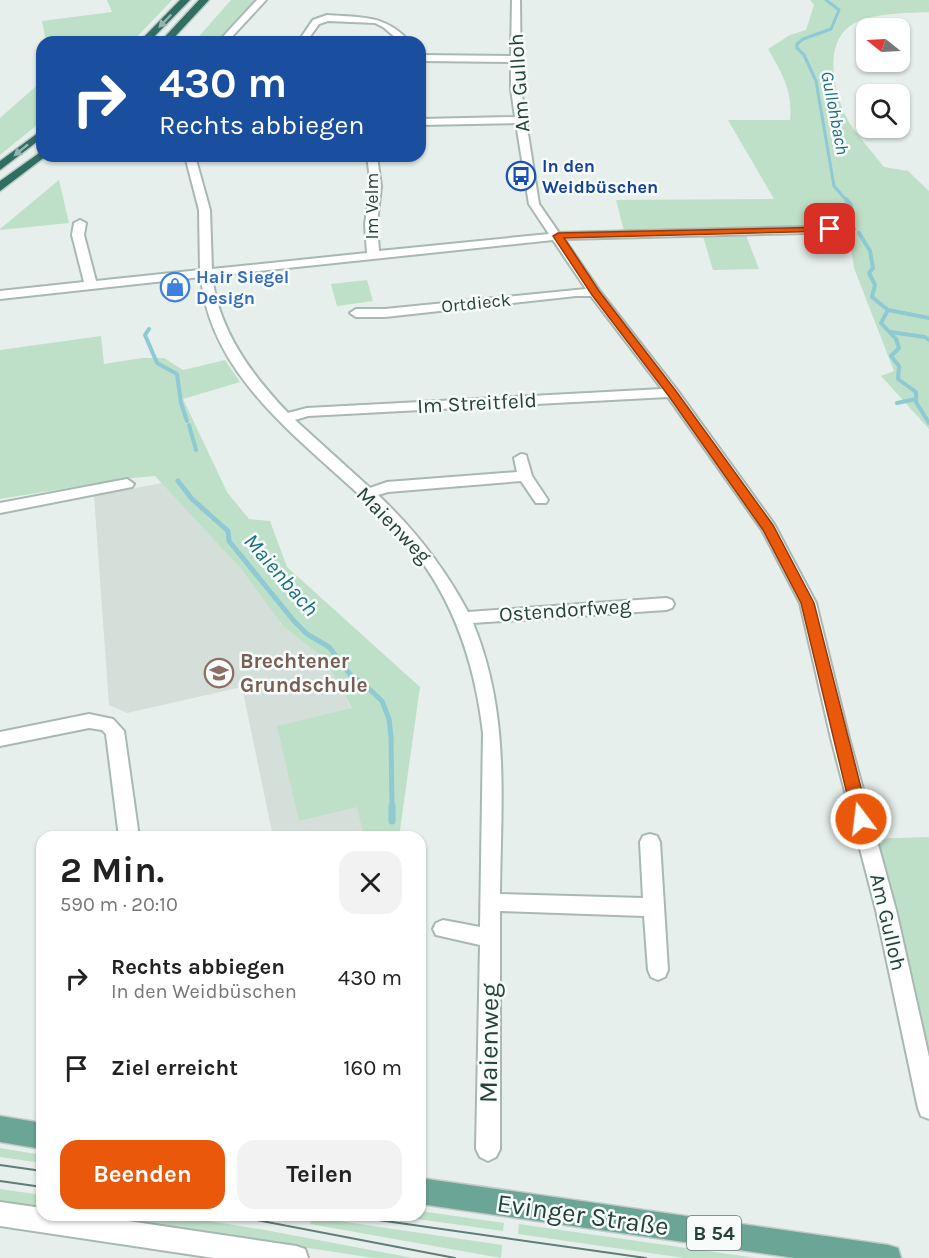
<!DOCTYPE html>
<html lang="de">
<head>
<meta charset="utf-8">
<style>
	:root { --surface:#fff; --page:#f2f2f2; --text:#222; --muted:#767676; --accent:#ea580c }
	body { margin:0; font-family:Karla,sans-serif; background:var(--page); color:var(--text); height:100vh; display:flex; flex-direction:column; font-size:22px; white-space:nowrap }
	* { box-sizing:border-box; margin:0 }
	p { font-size:20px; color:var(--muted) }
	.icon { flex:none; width:33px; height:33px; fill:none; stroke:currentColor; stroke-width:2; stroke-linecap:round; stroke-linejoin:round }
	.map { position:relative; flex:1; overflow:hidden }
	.side { position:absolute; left:36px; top:831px; width:390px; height:390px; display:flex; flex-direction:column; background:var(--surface); border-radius:18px; box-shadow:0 2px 4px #0004 }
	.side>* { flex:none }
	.guide { position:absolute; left:36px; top:36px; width:390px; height:126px; border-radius:18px; box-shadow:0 2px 4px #0004; background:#1a4fa0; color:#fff; overflow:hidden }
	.needle { width:39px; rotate:288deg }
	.fabs { position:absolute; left:856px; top:18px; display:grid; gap:12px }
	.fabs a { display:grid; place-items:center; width:54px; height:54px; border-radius:12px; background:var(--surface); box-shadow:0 2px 4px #0004; font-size:30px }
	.pin { position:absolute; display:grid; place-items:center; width:51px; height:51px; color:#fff; margin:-26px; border-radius:12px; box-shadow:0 3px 9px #0006 }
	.me { position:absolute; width:66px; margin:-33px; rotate:345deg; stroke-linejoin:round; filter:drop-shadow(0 0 4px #0008) }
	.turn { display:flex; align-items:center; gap:21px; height:126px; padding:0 24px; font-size:27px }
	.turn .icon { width:78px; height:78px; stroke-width:2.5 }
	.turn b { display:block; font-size:42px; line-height:51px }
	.round { display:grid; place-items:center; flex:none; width:63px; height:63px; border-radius:18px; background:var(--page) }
	.summary { display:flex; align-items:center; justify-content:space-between; height:102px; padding:0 24px }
	h1 { font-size:36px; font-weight:700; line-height:45px }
	.action { display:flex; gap:12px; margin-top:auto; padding:12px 24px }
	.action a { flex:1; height:69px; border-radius:18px; background:var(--accent); color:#fff; font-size:24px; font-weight:700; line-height:69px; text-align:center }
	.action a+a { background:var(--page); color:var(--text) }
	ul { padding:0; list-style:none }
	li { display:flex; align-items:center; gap:18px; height:90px; padding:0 24px }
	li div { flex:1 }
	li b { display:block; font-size:22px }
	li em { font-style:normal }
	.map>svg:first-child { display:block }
	.built { fill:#d4dfda }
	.green { fill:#bfe0c8 }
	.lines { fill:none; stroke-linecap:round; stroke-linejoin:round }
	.stream-far3 { stroke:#8ec9d4; stroke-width:3 }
	.stream-far2 { stroke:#8ec9d4; stroke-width:4 }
	.stream-far1 { stroke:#8ec9d4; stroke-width:5 }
	.stream { stroke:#8ec9d4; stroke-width:7 }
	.minor-casing { stroke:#a8b8b2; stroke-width:4 }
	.primary-casing { stroke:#c2cac8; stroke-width:3 }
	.motorway-casing { stroke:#c2cac8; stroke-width:3 }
	.minor { fill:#fff; fill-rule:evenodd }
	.primary { fill:#6aa596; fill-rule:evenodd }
	.motorway { fill:#2f6f62; fill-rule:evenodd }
	.tram { stroke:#5f7d75; stroke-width:2 }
	.oneway { fill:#93b5ae }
	.route { fill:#ea580c; stroke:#983908; stroke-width:1.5 }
	.labels { text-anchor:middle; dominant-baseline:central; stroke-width:5; stroke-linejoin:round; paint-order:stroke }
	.far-water-label { font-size:18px; font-style:italic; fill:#1c6f80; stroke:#f7fbf9 }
	.far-transit-label { font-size:18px; font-weight:bold; fill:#164399; stroke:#f7fbf9; text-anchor:start }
	.far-street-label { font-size:18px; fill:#24423a; stroke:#f7fbf9 }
	.far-shop-label { font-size:18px; font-weight:bold; fill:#366cbe; stroke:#f7fbf9; text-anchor:start }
	.shield { fill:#f7fbf9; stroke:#637a73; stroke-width:1.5 }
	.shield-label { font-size:20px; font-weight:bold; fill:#24423a }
	.street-label { font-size:21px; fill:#24423a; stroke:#f7fbf9 }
	.education-label { font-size:21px; font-weight:bold; fill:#785e54; stroke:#f7fbf9; text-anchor:start }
	.water-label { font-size:22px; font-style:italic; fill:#1c6f80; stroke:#f7fbf9 }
	.near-street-label { font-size:26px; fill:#24423a; stroke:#f7fbf9 }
</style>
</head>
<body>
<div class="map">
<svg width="929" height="1258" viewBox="0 0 929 1258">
	<rect width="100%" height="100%" fill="#e6efeb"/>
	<!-- built -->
	<polygon class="built" points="162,483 240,568 283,626 324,659 352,709 358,807 364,837 273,837 242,687 127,713 109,705 94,496"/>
	<!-- green -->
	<g class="green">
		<polygon points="107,0 172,0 132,42 46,42 42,21 112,12"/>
		<polygon points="231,0 262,0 222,42 194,42"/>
		<path d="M810,0H929V12C908,13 885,13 864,19C822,32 831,83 845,115C854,133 872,151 884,167L908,171L929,191V429L881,376L894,371L854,268L848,229L744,230L759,269L713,270L701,230L624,231L616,200L774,199L728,120H790C793,91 782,73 768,49L790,35L806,30L814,5Z"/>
		<polygon points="42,81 42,121 0,155 0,118"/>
		<polygon points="59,180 69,223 0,230 0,229"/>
		<polygon points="367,280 373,301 337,306 331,284"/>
		<polygon points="101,336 104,364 142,358 164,358 183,370 225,360 240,382 183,399 227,492 249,519 270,521 287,567 420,687 399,837 364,837 357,807 299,821 277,726 352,708 324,659 283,626 240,568 155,476 123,479 0,499 0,350"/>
		<polygon points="929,837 929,1108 867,839"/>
		<polygon points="0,1148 42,1155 42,1163 0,1157"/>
		<polygon points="0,1189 42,1195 42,1207 0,1201"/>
		<polygon points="420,1211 504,1223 503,1231 389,1215 420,1215"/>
		<polygon points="92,1215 171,1215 265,1230 413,1258 374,1258"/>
		<polygon points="312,1217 502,1245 501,1258 310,1224"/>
		<polygon points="519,1224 756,1258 684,1258 518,1234"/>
	</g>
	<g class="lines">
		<!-- stream-far3 -->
		<polyline class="stream-far3" points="826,0 839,10 831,29 803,39 797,44 797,48 804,55 816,81 834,186 847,201"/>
		<!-- stream-far2 -->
		<g class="stream-far2">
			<polyline points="846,199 851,205 850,224"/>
			<polyline points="859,233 870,251 873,268 869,273 875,285 872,297 888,310 881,323 896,339 899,348 891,356 899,366 898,379 916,392 916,402 929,423"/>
			<polyline points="888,310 929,318"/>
			<polyline points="149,329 145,335 157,363 177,374 181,403 187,421"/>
			<polyline points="890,332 925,337 929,340"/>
			<polyline points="897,403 916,399"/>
			<polyline points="189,425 196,450"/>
		</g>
		<!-- stream-far1 -->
		<polyline class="stream-far1" points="178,481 192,499 228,531 229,541 294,621 307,634 329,647 352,677 363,683 382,701 389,719 391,737 392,807"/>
		<!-- stream -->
		<polyline class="stream" points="392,806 392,821"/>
		<!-- minor casing -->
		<g class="minor-casing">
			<g id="minor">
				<polygon points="257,0 266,0 227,42 218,42"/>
				<path d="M512,0H520L521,89L539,204L559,233L848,226L854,229L848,232L564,239L599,290L677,390L774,524L816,603L849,738L896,910L929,1057V1119L921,1116L918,1108L876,910L831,738L800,603L762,530L668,397L308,416L295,420L370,488L387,482L517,472L514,458L521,454L526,455L532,476L548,500L546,503H536L521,481L388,492L378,495C415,530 444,567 468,612L666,598L672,600L674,604L672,608L666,610L473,623C510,713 501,798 500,894L643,898L640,842L643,836L650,834L657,836L660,842L668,970L665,977L658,980L651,977L648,970L644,916L500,911V1149L496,1157L488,1161L480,1157L476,1149L480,945L436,935L433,929L436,923L443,920L480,927L483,733C475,664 454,599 409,545C339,462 212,396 201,277L0,299V291L84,282L72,235L74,223L80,220L86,223L84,235L96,281L200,270L199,210L185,156H195L210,210L212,269L367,253L365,224L371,186L367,156H377L381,186L377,224L379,251L549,234L529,204L516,123L420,125V119L515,117L511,89V62L420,61V55L511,56ZM553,240L586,289L385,309H356L350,313L356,317H385L576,296H591L662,389L307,408L288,413C251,374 219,331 212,276Z"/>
				<path d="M327,15C362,18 385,14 410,42H401L383,27L375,23L328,21L319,24L306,42H298L313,20Z"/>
				<polygon points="127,479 134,484 132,487 0,513 0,503"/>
				<polygon points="89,714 113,719 124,731 139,837 119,837 106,734 102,730 89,728 0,746 0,732"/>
				<polygon points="0,1202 42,1208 42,1215 88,1215 296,1246 305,1249 308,1258 214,1258 0,1226"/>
			</g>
		</g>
		<!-- primary casing -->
		<g class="primary-casing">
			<g id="primary">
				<polygon points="0,1116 42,1123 42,1149 0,1142"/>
				<polygon points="420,1178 888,1245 898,1248 901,1258 795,1258 420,1204"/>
			</g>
		</g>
		<!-- motorway casing -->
		<g class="motorway-casing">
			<g id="motorway">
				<polygon points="180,0 190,0 149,42 139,42"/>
				<polygon points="199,0 209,0 170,42 160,42"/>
				<polygon points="42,130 42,138 0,170 0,161"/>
				<polygon points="42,151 42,156 46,156 0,191 0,181"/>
			</g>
		</g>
		<!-- minor -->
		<use href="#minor" class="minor"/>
		<!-- primary -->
		<use href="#primary" class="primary"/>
		<!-- motorway -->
		<use href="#motorway" class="motorway"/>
		<!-- tram -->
		<g class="tram">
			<polyline points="0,1165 42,1171"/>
			<polyline points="0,1181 42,1187"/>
			<polyline points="231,1215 455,1258"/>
			<polyline points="343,1215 646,1258"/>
		</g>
	</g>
	<!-- one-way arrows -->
	<defs><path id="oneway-solid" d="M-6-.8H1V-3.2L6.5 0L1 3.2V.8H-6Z" transform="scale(1.5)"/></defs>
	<g class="oneway">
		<use href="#oneway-solid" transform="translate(165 21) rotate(134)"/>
		<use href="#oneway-solid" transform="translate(21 150) rotate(141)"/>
	</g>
	<!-- route -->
	<polygon class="route" points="830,227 833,227 833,231 564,238 599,291 676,391 773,525 814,603 869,819 867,823 861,825 856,823 853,819 801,603 763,530 668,395 592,295 553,236 558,233"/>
	<!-- icons -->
	<defs>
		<g id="bus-ring" transform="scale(1.5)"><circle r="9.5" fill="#f7fbf9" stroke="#1a4fb4" stroke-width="1.5"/><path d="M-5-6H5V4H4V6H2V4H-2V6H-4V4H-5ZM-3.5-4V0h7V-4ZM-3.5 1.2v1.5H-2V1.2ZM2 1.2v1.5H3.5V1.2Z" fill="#1a4fb4"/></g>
		<g id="shop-ring" transform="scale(1.5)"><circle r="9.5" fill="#f7fbf9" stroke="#3f7fe0" stroke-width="1.5"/><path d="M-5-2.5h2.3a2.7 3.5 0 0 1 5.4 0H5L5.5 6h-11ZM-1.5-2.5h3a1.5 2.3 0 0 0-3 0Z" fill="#3f7fe0"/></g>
		<g id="school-ring" transform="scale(1.5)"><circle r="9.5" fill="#f7fbf9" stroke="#8d6e63" stroke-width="1.5"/><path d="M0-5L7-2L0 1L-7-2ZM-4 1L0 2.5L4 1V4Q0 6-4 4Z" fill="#8d6e63"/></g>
	</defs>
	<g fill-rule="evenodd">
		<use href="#bus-ring" x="521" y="176"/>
		<use href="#shop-ring" x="175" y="287"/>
		<use href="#school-ring" x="219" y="673"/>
	</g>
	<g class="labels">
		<!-- far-water labels -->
		<g class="far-water-label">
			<text transform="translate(835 113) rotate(79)">Gullohbach</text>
		</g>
		<!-- far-transit labels -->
		<g class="far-transit-label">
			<text x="542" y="166">In den<tspan x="542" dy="21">Weidbüschen</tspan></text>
		</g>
		<!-- far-street labels -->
		<g class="far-street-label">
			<text transform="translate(372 206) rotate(-90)">Im Velm</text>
			<text transform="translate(476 303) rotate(-6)">Ortdieck</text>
		</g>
		<!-- far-shop labels -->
		<g class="far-shop-label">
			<text x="196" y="277">Hair Siegel<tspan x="196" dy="21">Design</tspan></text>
		</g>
		<!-- shield labels -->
		<rect class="shield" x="687" y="1216" width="54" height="34" rx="4.5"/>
		<g class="shield-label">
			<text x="714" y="1233">B 54</text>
		</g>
		<!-- street labels -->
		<g class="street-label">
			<text transform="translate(519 83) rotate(-94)">Am Gulloh</text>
			<text transform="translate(477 403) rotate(-3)">Im Streitfeld</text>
			<text transform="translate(394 525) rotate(46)">Maienweg</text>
			<text transform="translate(565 610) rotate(-4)">Ostendorfweg</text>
			<text transform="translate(888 922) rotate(77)">Am Gulloh</text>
		</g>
		<!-- education labels -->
		<g class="education-label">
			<text x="240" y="661">Brechtener<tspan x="240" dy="24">Grundschule</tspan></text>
		</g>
		<!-- water labels -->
		<g class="water-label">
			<text transform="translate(281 575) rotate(49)">Maienbach</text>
		</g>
		<!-- near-street labels -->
		<g class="near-street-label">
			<text transform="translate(489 1043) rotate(-89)">Maienweg</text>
			<text transform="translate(583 1215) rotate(8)">Evinger Straße</text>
		</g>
	</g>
</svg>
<div class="fabs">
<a><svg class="needle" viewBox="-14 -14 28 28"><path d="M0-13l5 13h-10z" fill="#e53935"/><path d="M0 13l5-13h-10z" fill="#767676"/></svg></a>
<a><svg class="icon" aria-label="search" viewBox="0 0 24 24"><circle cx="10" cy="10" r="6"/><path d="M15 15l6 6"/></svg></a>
</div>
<div class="pin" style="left:830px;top:229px;background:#d93025"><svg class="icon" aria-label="arrive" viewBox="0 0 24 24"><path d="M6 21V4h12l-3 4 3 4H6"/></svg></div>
<svg class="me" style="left:861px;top:819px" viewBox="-20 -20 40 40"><circle r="17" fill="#ea580c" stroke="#fff" stroke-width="3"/><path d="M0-11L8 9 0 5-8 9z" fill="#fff"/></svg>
<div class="guide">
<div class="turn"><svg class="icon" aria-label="right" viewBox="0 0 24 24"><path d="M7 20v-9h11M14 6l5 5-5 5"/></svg><div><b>430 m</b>Rechts abbiegen</div></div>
</div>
<section class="side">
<div class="summary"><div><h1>2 Min.</h1><p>590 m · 20:10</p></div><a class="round"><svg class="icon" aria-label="close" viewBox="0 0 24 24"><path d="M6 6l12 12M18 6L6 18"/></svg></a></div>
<ul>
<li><svg class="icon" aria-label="right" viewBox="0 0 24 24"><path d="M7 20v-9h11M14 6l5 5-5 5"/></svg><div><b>Rechts abbiegen</b><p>In den Weidbüschen</p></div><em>430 m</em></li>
<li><svg class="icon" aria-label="arrive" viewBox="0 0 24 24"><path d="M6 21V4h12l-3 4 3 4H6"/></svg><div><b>Ziel erreicht</b></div><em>160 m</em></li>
</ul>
<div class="action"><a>Beenden</a><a>Teilen</a></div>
</section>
</div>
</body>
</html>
